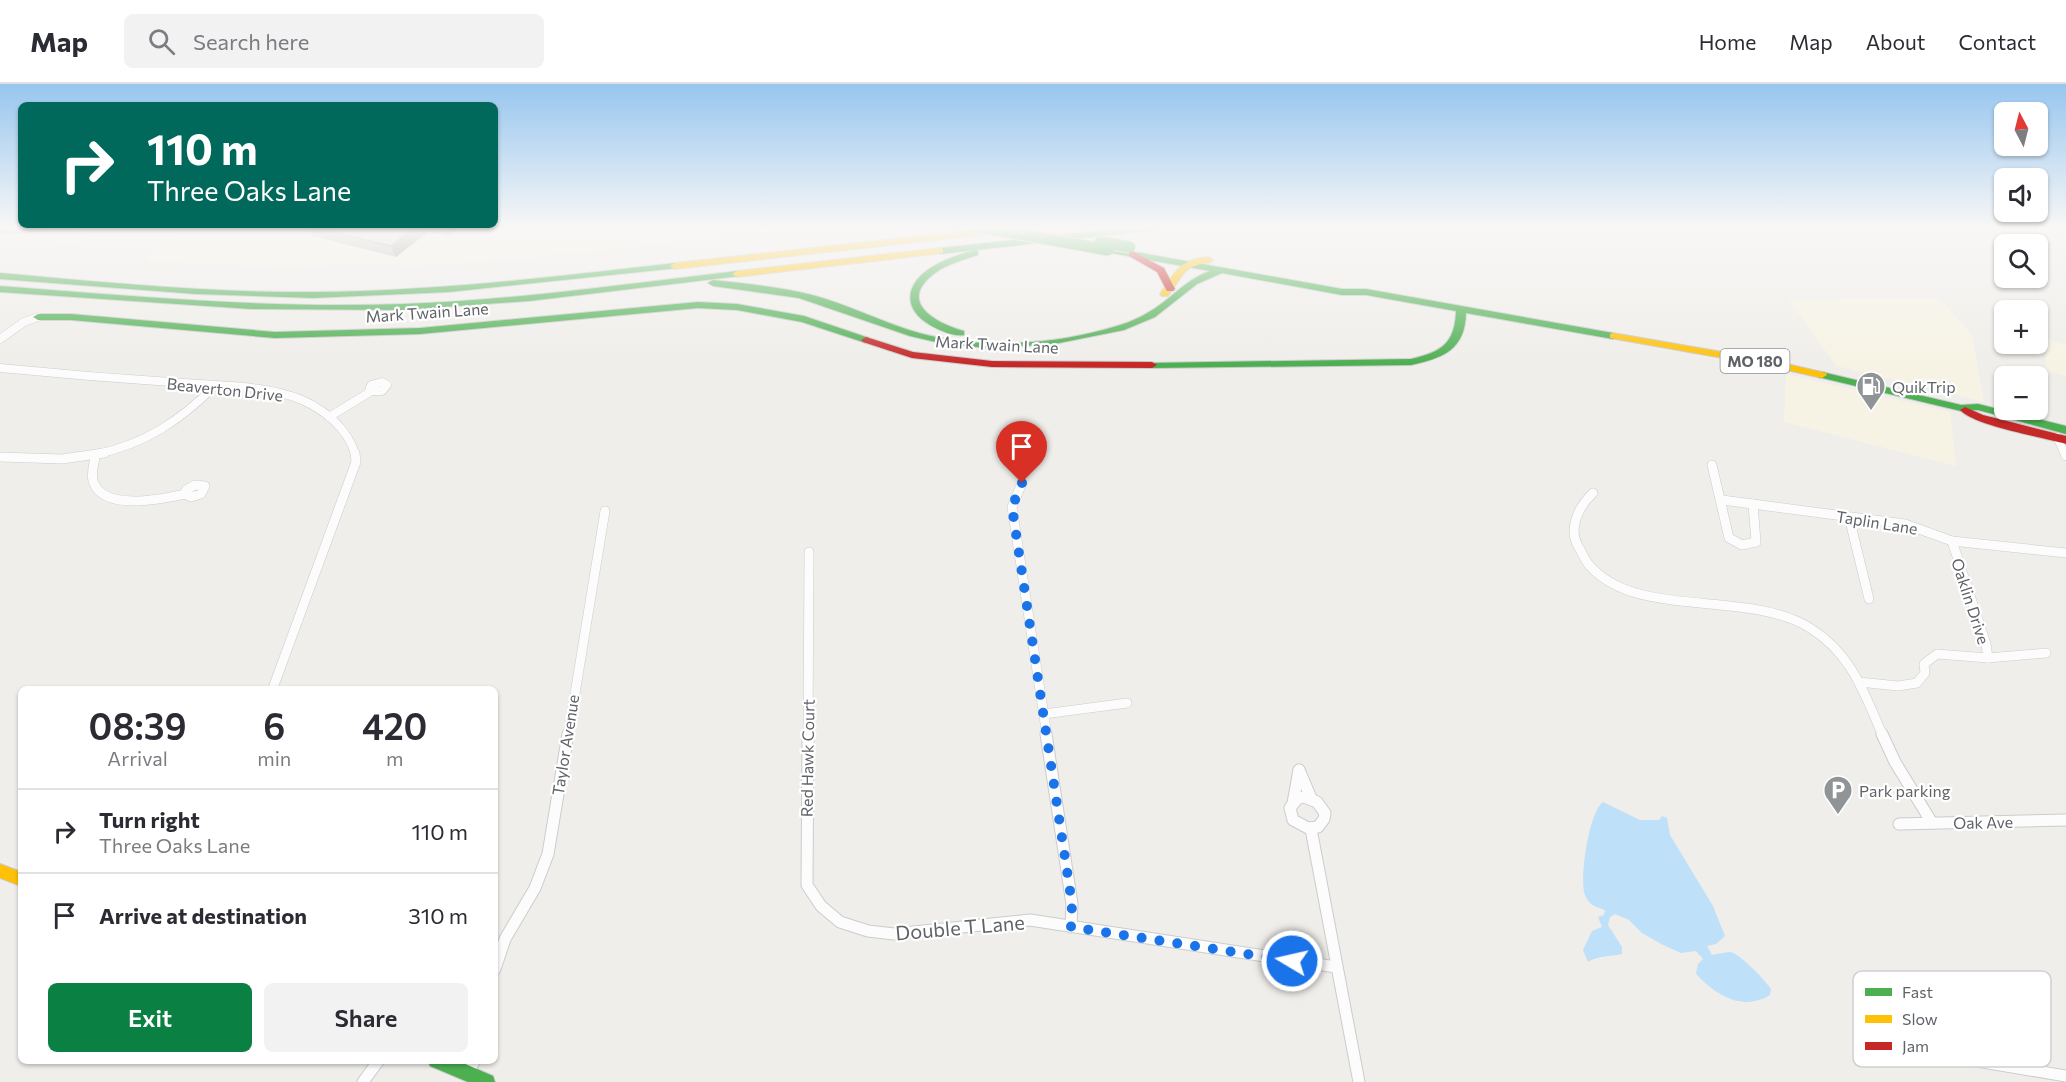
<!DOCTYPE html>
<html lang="en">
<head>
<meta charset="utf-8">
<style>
	:root { --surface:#fff; --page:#f2f2f3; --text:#2b2b33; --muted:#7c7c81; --line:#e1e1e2; --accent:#0b8043 }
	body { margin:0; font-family:Commissioner,sans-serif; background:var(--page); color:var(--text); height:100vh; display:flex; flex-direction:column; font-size:22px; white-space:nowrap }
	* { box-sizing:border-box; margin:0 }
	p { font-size:20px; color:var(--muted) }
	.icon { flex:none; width:33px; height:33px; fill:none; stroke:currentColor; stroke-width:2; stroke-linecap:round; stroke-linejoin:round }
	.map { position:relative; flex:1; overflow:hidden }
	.sheet { position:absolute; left:18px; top:602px; width:480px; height:378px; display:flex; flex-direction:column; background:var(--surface); border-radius:9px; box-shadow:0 2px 4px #0004 }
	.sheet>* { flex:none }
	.banner { position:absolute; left:18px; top:18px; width:480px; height:126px; border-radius:9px; box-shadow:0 2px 4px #0004; background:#00695c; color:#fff; overflow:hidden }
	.needle { width:39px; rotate:353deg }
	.controls { position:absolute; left:1994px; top:18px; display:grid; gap:12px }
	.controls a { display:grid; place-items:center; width:54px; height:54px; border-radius:9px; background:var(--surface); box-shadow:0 2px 4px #0004; font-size:30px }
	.pin { position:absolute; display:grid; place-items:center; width:51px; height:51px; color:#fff; margin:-62px -26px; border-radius:50% 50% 50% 0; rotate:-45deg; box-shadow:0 0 6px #0007 }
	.pin .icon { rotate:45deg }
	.me { position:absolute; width:66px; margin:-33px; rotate:279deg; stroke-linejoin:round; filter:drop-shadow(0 0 4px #0008) }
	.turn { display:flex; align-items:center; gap:21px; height:126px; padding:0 30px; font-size:27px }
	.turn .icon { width:78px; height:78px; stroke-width:2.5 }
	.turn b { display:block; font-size:42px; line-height:51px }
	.eta { display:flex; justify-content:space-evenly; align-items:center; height:102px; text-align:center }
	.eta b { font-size:36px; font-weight:600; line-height:42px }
	.button { display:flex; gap:12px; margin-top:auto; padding:12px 30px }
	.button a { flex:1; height:69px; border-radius:9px; background:var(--accent); color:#fff; font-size:24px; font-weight:600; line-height:69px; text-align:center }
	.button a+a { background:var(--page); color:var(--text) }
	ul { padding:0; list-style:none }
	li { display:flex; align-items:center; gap:18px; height:84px; padding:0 30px; border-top:2px solid var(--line) }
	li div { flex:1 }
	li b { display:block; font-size:22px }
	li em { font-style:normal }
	header { display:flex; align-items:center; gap:36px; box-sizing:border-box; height:84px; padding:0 30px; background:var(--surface); border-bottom:2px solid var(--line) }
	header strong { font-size:28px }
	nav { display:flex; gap:33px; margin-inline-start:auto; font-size:21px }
	.search { width:420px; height:54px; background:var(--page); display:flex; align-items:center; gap:15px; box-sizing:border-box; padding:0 21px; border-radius:9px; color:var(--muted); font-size:22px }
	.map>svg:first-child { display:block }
	.commercial { fill:#f7f3e4 }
	.water { fill:#bfe0f9 }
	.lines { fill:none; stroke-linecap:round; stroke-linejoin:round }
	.street-far2-casing { stroke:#cbcccc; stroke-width:9 }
	.street-far1-casing { stroke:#cbcccc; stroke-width:10 }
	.street-casing { stroke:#cbcccc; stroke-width:13 }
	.fast-casing { stroke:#cacacb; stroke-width:2 }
	.slow-casing { stroke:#cacacb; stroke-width:2 }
	.jam-casing { stroke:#cacacb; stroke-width:2 }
	.street-far2 { stroke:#fdfcfc; stroke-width:8 }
	.street-far1 { stroke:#fdfcfc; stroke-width:9 }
	.street { stroke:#fdfcfc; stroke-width:11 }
	.fast { fill:#4caf50; fill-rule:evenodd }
	.slow { fill:#ffc107; fill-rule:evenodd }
	.jam { fill:#c62828; fill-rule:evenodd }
	.fast-bridge-casing { stroke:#d7ceb8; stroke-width:13; stroke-linecap:butt }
	.fast-bridge { stroke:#4caf50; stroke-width:11 }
	.wall { fill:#b8b7b5 }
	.shaded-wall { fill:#969594 }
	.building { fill:#d6d5d3; stroke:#969594; stroke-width:1.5 }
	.route { stroke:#1a73e8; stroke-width:10; stroke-dasharray:0 18 }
	.labels { text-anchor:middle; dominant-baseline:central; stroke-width:4.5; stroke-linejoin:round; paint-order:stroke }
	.shield { fill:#fff; stroke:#8f9295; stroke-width:1.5 }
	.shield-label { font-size:15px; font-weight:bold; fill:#5f6368 }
	.street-label { font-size:16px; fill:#5f6368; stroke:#fff }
	.poi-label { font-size:16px; fill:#5f6368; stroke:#fff; text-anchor:start }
	.near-street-label { font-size:20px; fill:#5f6368; stroke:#fff }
	.key { fill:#fff; stroke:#cfd0d2; stroke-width:1.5 }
	.key-label { font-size:16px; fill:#5f6368 }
</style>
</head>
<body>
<header>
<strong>Map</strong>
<div class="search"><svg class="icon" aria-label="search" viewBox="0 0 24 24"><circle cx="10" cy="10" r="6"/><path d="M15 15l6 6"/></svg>Search here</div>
<nav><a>Home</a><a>Map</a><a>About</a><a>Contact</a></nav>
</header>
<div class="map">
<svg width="2066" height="998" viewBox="0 0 2066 998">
	<rect width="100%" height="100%" fill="#efeeea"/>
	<!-- commercial -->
	<g class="commercial">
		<polygon points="0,142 130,142 76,161 0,164"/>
		<polygon points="157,142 823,142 488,178 416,181 364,179 290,182 149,178 146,173 179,149"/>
		<polygon points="1845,215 1940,215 1972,251 1984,318 1836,282 1789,216"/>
		<polygon points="2047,255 2066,261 2066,292 2045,286"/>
		<polygon points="1786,290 1950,328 1956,382 1784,338"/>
	</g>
	<!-- water -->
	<path class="water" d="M1603,718L1640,736H1659L1662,732L1667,734L1670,751L1713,822L1725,852L1716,860L1707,862L1712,871C1718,870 1726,868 1731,868C1740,870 1765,896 1771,905L1770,911C1742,928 1716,911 1696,890L1698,880L1703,875L1696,867L1681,869L1663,861L1642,849L1629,836L1615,830L1610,833L1608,841L1622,863V870C1609,873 1599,871 1588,878L1583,866L1592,847L1602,843L1598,833L1604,831L1605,826C1597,823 1590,822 1586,813C1578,799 1589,727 1603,718Z"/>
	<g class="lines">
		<!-- street-far2 casing -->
		<g class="street-far2-casing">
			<g id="street-far2">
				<polyline points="0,255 24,238 38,233"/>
				<path d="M0,284C61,290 122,295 184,299C222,302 266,301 302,316C325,326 348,345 355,370"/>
				<polygon points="382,298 387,301 382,307 369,307 371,301"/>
				<polyline points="329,333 370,308"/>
				<polyline points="2057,353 2065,370"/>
				<path d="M97,370C146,360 180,336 215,302"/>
			</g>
		</g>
		<!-- street-far1 casing -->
		<g class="street-far1-casing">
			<g id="street-far1">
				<polyline points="2065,369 2066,372"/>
				<polyline points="0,373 62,375 104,369"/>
				<path d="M95,373C94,380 91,389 93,397C103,428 162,415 185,410"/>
				<polyline points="1712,381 1729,454 1742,461 1756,458 1753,420"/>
				<polyline points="1022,399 1012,423 1047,652"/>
				<polygon points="195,401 205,402 201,410 191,413 185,410 186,406"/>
				<path d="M1593,409C1579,422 1568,444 1578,462C1582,468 1585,477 1590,482C1638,536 1747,505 1810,544C1852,570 1864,609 1883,652"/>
				<polyline points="1722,416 1905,440 1952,457 2066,469"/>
				<polyline points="1849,433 1869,515"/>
				<polyline points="1988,574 2046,569"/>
				<polyline points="1859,598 1898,602 1917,599 1925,589 1924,580 1937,570 1988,574 1986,560 1952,457"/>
				<polyline points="273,604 356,378 355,369"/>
				<polyline points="1044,630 1127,619"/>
				<polyline points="568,652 605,427"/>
				<polyline points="808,652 809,468"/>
			</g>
		</g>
		<!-- street casing -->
		<g class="street-casing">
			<g id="street">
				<polyline points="808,650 807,801 821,822 840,838 868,847 894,850 1030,836 1336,883"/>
				<polyline points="1046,650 1072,820 1071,843"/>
				<polyline points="1882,650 1895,678 1932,739"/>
				<polyline points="1299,686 1311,714"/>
				<polygon points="1304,713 1317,718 1325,729 1324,735 1318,743 1308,744 1293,736 1290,724 1297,715"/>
				<polyline points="1293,719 1299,686"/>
				<polyline points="1899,740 2066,736"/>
				<polyline points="1311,745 1359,998"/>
				<polyline points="495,885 505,855 535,804 548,770 568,650"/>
				<polyline points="1923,968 2066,992"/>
				<polyline points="468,989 475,976"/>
				<polyline points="363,998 379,976"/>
			</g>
		</g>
		<!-- fast casing -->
		<g class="fast-casing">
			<g id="fast">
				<polygon points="1140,142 1165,142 1161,145 940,170 935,167 940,164"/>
				<path d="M1108,163L1342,205H1366L1613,249L1618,252L1613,255L1466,229C1465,266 1443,274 1411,281L1152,284L1148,283V279L1411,275C1441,268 1455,260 1456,227L1366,211H1342L1222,189L1197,200L1155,233L1124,246L1054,260L991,264L949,261L910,252L799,214L713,202L708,199L713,196C748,200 782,203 816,212C851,222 884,239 919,249C981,266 1055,261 1117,242C1134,237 1150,229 1165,217C1179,206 1192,193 1210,187L1105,168L1104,166Z"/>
				<path d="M975,166L978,167V171C963,176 947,180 935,189C896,218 936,239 964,247V251C953,253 939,246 930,241C901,224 906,199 932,183C945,175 960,170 975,166Z"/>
				<path d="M675,179L678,180V184L449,208L313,214L196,210L0,195V189C104,198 208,209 313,208C434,207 555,193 675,179Z"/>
				<path d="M737,187L742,190L740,192L529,217L403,226L251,225L0,208V202C134,212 268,225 403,220C515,216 626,200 737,187Z"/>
				<polygon points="698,218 737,220 804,232 869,254 871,256 866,259 863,258 802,238 737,226 698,224 420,250 275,254 71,236 38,236 33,233 38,230 71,230 275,248 420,244"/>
				<polygon points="1822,288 1961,321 1978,320 2066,342 2066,350 1978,326 1961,327 1818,293 1817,291"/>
				<polygon points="428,976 456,976 493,992 495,998 468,998 430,982"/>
			</g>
		</g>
		<!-- slow casing -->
		<g class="slow-casing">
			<g id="slow">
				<polygon points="1012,142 1037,142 1033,145 675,185 670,182 675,179"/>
				<polygon points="940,164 943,165 943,169 737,193 732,190 737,187"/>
				<path d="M1208,173L1213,176L1211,178C1181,183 1185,189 1168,212H1162L1160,210C1175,189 1179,175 1208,173Z"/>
				<polygon points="1613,249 1774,277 1826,289 1827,291 1822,294 1774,283 1610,254 1610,250"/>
				<polygon points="0,780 21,788 21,802 0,794"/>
			</g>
		</g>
		<!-- jam casing -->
		<g class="jam-casing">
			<g id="jam">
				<polygon points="1132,167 1164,184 1175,205 1173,207 1167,207 1157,188 1129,172 1129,168"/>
				<polygon points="866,253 913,268 992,277 1152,278 1157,281 1152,284 992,283 912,274 863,258 861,256"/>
				<path d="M1965,323L1983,331L2066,352V360C2042,353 1975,342 1960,326Z"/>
			</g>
		</g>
		<!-- street-far2 -->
		<use href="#street-far2" class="street-far2"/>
		<!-- street-far1 -->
		<use href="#street-far1" class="street-far1"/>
		<!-- street -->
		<use href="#street" class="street"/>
		<!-- fast -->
		<use href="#fast" class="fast"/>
		<!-- slow -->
		<use href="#slow" class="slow"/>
		<!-- jam -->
		<use href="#jam" class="jam"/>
		<!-- fast-bridge casing -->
		<g class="fast-bridge-casing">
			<g id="fast-bridge">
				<polyline points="974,142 1108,166"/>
				<polyline points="1100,158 1130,163"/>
			</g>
		</g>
		<!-- fast-bridge -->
		<use href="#fast-bridge" class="fast-bridge"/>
	</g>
	<!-- wall -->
	<g class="wall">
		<polygon points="0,142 82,142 80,145 0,150"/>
		<polygon points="306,142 461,142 448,152 428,148 396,173 312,152"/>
	</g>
	<!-- shaded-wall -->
	<g class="shaded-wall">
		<polygon points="416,142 425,142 428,148 396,173 391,162"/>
		<polygon points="443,142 461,142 448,152"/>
	</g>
	<!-- building -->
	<g class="building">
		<polygon points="0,142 69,142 0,146"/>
		<polygon points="307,142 416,142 391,162"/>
	</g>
	<!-- sky -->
	<linearGradient id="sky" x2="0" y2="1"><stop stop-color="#97c6ef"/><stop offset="0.51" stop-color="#f8f7f6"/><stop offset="1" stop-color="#f8f7f6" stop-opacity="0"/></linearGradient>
	<rect width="2066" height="281" fill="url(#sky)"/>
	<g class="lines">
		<!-- route -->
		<polyline class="route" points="1022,399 1012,423 1072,820 1071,843 1292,877"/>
	</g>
	<!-- icons -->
	<defs>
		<g id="fuel-pin" transform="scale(1.5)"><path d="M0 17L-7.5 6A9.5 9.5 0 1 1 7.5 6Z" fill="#919496" stroke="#fff"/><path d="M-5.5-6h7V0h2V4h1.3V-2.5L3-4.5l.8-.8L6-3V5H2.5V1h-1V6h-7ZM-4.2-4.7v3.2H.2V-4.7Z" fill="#fff"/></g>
		<g id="parking-pin" transform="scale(1.5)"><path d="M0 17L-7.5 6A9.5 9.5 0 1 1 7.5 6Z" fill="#919496" stroke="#fff"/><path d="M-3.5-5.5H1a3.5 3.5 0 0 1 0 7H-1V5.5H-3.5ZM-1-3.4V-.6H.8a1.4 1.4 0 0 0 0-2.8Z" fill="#fff"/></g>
	</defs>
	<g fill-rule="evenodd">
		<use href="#fuel-pin" x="1871" y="302"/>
		<use href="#parking-pin" x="1838" y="706"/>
	</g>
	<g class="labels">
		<!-- shield labels -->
		<rect class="shield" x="1720.5" y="265" width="69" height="24" rx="4.5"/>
		<g class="shield-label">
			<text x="1755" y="277">MO 180</text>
		</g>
		<!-- street labels -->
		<g class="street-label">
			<text transform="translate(427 228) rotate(-4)">Mark Twain Lane</text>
			<text transform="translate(997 260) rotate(3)">Mark Twain Lane</text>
			<text transform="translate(225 305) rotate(6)">Beaverton Drive</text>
			<text transform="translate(1877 438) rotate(9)">Taplin Lane</text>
			<text transform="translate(1971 517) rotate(72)">Oaklin Drive</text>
			<text transform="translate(565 661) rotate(-81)">Taylor Avenue</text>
			<text transform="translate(807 674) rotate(-89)">Red Hawk Court</text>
			<text transform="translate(1983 738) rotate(-1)">Oak Ave</text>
		</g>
		<!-- poi labels -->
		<g class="poi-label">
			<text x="1892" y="302">QuikTrip</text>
			<text x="1859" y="706">Park parking</text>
		</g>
		<!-- near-street labels -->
		<g class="near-street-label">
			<text transform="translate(960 843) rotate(-5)">Double T Lane</text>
		</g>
	</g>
	<!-- legend -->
	<rect x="1853" y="887" width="198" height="96" rx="9" class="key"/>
	<rect x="1865" y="904" width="27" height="8" fill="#4caf50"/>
	<rect x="1865" y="931" width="27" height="8" fill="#ffc107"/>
	<rect x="1865" y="958" width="27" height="8" fill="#c62828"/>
	<g class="key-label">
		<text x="1902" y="914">Fast</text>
		<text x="1902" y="941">Slow</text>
		<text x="1902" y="968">Jam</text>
	</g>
</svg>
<div class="controls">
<a><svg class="needle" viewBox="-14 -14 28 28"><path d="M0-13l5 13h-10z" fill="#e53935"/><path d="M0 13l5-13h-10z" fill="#7c7c81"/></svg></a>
<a><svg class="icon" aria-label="sound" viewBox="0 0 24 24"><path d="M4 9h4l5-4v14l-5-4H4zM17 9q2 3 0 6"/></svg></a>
<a><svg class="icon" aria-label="search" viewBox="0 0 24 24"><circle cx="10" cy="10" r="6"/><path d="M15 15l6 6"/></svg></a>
<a>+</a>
<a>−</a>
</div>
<div class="pin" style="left:1022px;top:399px;background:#d93025"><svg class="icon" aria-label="arrive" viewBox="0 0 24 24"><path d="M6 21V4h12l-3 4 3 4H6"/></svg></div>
<svg class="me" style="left:1292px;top:877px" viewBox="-20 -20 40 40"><circle r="17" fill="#1a73e8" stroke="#fff" stroke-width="3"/><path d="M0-11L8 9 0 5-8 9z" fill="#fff"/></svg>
<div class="banner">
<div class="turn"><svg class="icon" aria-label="right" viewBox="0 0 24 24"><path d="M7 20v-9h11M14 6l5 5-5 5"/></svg><div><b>110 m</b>Three Oaks Lane</div></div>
</div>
<section class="sheet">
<div class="eta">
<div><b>08:39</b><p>Arrival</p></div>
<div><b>6</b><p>min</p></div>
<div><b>420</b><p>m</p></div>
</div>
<ul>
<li><svg class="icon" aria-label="right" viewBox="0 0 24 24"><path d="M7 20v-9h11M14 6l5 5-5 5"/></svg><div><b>Turn right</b><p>Three Oaks Lane</p></div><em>110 m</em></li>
<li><svg class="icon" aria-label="arrive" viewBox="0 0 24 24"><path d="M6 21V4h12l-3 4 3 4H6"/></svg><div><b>Arrive at destination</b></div><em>310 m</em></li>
</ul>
<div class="button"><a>Exit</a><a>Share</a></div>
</section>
</div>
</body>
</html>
